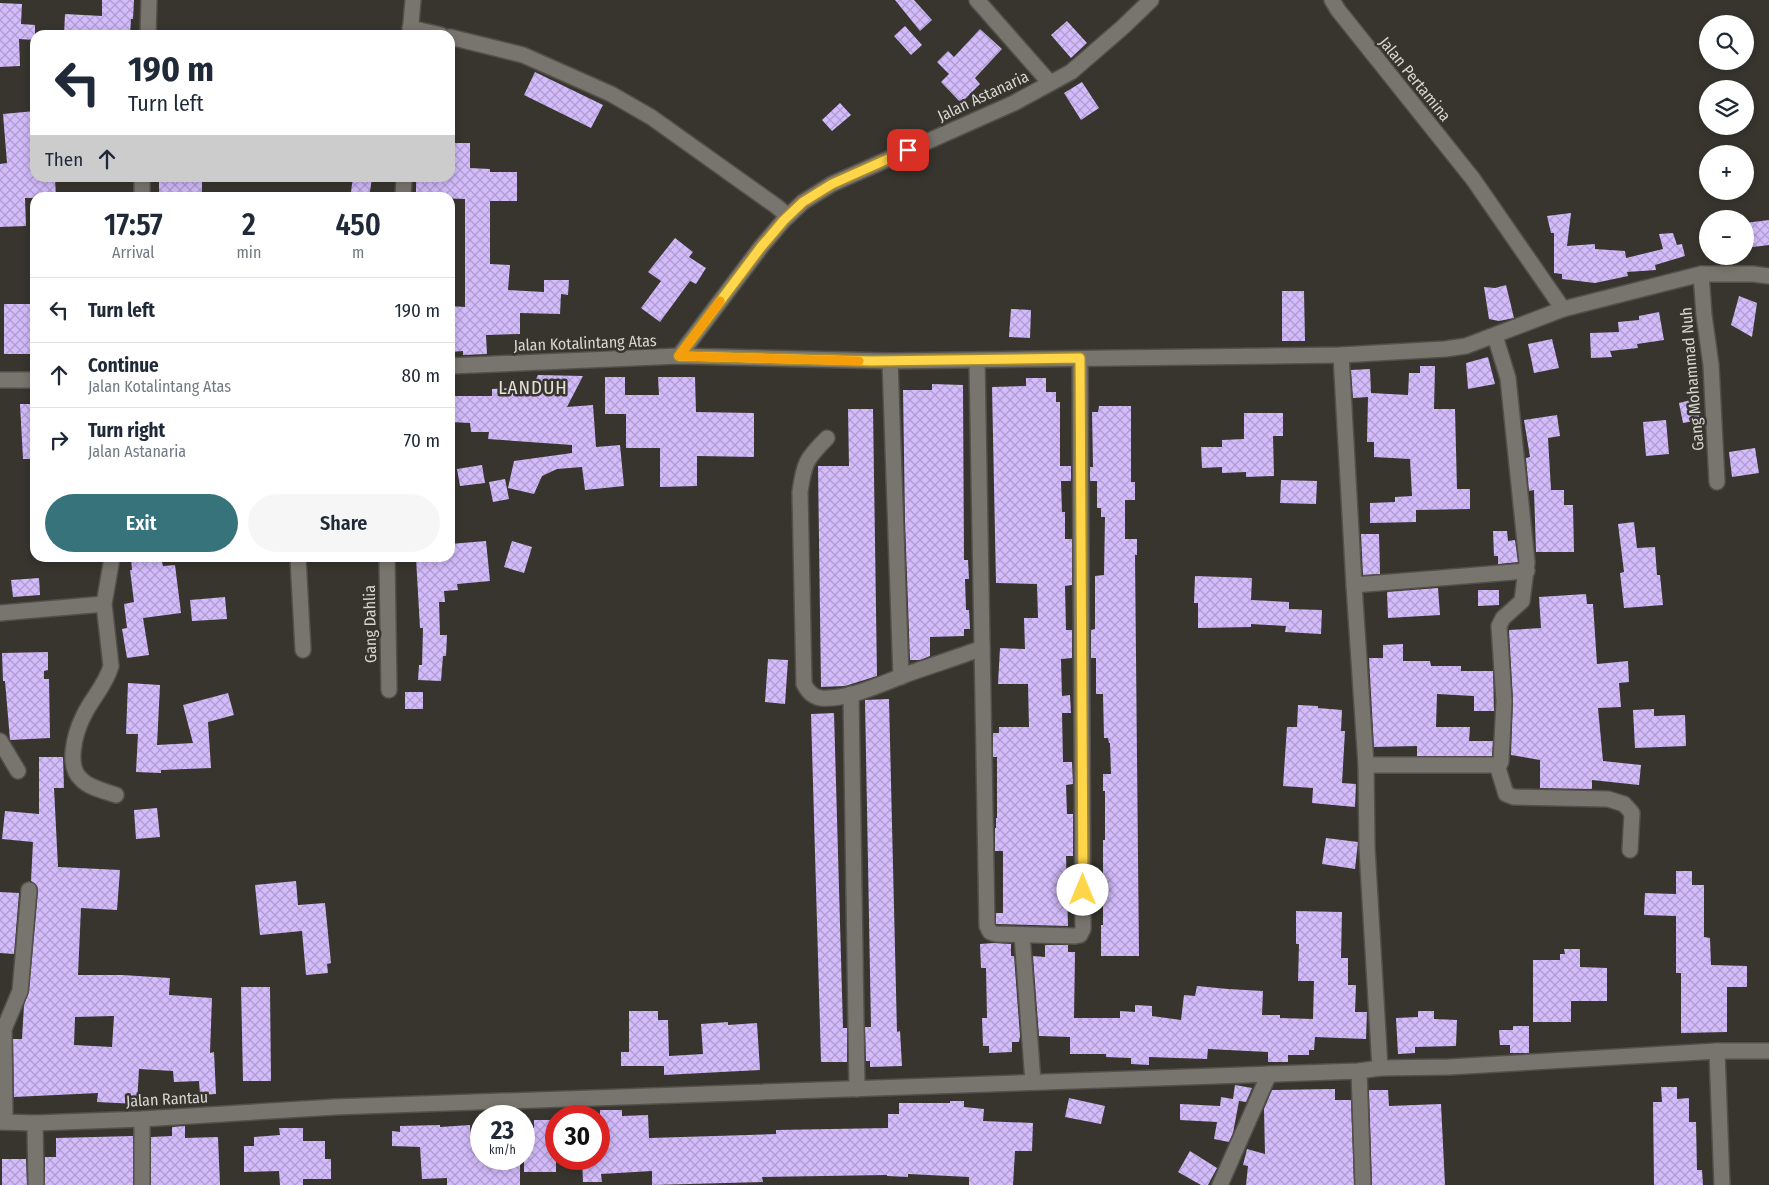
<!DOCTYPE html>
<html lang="en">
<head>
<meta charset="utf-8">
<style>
	:root { --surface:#fff; --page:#f6f6f7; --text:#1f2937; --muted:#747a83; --line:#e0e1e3; --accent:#36737a }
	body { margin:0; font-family:"Fira Sans Condensed",sans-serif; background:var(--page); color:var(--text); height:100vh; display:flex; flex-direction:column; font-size:19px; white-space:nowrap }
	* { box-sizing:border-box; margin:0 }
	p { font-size:16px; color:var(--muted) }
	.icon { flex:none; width:28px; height:28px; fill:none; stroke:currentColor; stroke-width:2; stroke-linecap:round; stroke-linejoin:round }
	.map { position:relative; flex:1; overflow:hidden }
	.side { position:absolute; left:30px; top:192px; width:425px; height:370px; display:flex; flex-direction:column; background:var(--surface); border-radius:15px; box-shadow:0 2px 8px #0003 }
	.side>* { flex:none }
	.top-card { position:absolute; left:30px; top:30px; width:425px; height:152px; border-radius:15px; box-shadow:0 2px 8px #0003; background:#fff; color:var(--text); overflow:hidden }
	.controls { position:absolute; left:1699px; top:15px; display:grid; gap:10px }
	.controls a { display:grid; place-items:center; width:55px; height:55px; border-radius:50%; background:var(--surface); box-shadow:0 2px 8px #0003; font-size:25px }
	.speed { position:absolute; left:470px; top:1105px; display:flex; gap:10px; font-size:25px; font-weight:700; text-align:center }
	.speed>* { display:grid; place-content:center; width:65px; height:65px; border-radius:50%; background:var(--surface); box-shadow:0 2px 8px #0003; line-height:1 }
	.speed small { font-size:12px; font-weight:400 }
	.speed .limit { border:8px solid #d22; background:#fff; color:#111 }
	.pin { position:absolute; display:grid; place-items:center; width:42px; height:42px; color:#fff; margin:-21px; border-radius:10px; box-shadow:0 2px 8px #0006 }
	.me { position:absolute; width:55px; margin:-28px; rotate:0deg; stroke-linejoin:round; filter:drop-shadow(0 0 4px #0008) }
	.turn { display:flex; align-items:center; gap:18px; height:105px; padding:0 15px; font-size:22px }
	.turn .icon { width:65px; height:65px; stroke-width:2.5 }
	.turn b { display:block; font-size:35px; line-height:42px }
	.then { display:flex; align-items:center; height:48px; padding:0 15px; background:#0003; gap:10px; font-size:19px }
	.eta { display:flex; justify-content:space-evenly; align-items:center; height:85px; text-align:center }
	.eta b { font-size:30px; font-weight:600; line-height:35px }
	.button { display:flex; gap:10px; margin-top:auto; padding:10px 15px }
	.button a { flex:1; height:58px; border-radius:30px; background:var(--accent); color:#fff; font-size:20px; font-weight:600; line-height:58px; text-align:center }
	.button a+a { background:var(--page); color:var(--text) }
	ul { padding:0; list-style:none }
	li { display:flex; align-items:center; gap:15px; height:65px; padding:0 15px; border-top:1px solid var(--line) }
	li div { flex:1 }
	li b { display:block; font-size:19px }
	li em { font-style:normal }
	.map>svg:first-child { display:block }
	.building { fill:url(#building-cross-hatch); fill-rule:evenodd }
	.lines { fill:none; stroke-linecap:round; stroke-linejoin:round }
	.street-casing { stroke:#53504b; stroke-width:18 }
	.secondary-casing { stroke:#53504b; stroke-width:18 }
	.street { stroke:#78756e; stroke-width:15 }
	.secondary { stroke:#78756e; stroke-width:15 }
	.route-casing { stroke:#a68a30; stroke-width:12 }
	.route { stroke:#ffd54a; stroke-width:9 }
	.slow { stroke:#f59e0b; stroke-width:9 }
	.labels { text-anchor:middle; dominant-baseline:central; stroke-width:5; stroke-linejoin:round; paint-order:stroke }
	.street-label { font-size:16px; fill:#d8d6d2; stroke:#37352e }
	.quarter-label { font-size:19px; letter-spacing:1px; fill:#e3e0d8; stroke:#37352e }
</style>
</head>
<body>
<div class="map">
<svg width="1769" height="1185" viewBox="0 0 1769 1185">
	<defs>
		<pattern id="building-cross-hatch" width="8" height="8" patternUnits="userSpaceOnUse" patternTransform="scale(1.25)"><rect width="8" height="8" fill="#d3bbfc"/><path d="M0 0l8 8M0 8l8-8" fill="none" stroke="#ae9ccd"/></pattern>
	</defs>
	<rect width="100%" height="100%" fill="#37352e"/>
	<!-- building -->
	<g class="building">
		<polygon points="102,0 134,0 133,19 131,19 130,35 64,35 65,14 102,16"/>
		<polygon points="895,0 914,0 932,20 920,31"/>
		<polygon points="0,3 22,4 21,24 35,25 35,40 19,39 20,66 0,67"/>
		<polygon points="1067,21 1087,43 1071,58 1051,35"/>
		<polygon points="905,26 922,45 911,55 894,36"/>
		<polygon points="980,29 1002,49 975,78 980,84 961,103 941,82 949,74 937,62 948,51 954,57"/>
		<polygon points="535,72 603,105 591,128 524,95"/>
		<polygon points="1082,82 1099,108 1081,120 1064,93"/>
		<polygon points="840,103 851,115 832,131 822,120"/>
		<polygon points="35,111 35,178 55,178 56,198 25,198 26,226 0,227 0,164 7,163 3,114"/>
		<polygon points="450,143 470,143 470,168 490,169 490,172 517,172 517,201 490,201 490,264 510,265 508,290 544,292 544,280 569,280 568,295 561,294 560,314 520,313 520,334 486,335 487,354 463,355 463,351 450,352 450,306 465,307 465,199 439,198 439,194 416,194 416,178 450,178"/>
		<rect x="159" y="178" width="43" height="20"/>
		<polygon points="353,178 372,178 369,198 350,198"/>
		<polygon points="1571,213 1567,246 1595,244 1595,249 1625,251 1626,258 1663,249 1659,234 1673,233 1677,245 1682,244 1685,256 1655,265 1656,270 1627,272 1628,276 1595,283 1562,279 1562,274 1554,273 1554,233 1551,233 1547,216"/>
		<polygon points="1769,220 1769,245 1745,248 1745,223"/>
		<polygon points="675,238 693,252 689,257 706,268 696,284 690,281 660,322 641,308 661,281 648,272"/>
		<polygon points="1506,285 1514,318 1499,321 1489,319 1484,287 1495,288"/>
		<polygon points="1282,291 1304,291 1305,341 1282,341"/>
		<polygon points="1739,296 1757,303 1752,337 1731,325"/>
		<polygon points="4,304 31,304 32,310 35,310 35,349 32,349 32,354 4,354"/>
		<polygon points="1011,309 1031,310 1030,338 1009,337"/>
		<polygon points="1659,312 1664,340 1637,344 1638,348 1610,351 1612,357 1591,358 1590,333 1619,332 1618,322 1639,320 1639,316"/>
		<polygon points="1552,339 1559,368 1534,373 1528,344"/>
		<polygon points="1488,357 1495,384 1468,389 1466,363"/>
		<polygon points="1420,366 1435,366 1434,409 1455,409 1457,489 1470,489 1470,509 1416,510 1416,522 1370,523 1370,503 1395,502 1395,497 1412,496 1410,459 1374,457 1374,442 1367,442 1368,397 1353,398 1351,370 1370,369 1371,393 1408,395 1409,373 1420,373"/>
		<polygon points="538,375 583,376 567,407 593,405 596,447 620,445 624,486 585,490 582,467 557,469 542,476 534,494 508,488 514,461 572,453 572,445 488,439 489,432 471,432 470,423 450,422 450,396 492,396 492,389 532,387"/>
		<polygon points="605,377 625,377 625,395 659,395 658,377 695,377 696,412 754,413 754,457 697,456 697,486 660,487 660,448 626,448 626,414 605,414"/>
		<polygon points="1026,378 1046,378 1046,392 1056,392 1056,402 1060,402 1060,466 1071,466 1071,481 1061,481 1062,512 1065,512 1065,539 1072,539 1072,585 1065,586 1066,630 1072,630 1072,658 1061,659 1062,696 1070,695 1071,713 1062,713 1063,762 1072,762 1073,784 1066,785 1067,814 1073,814 1073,856 1066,856 1068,926 996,924 996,913 1003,913 1003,851 995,851 995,828 996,828 996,818 997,818 997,757 993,757 993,733 999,733 999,727 1029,727 1028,684 998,684 1000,648 1025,649 1024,618 1038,618 1037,584 996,583 992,387 1026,386"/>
		<polygon points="932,384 963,385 964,560 968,560 969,579 965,579 966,610 969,610 970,629 964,629 964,636 930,637 930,656 920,660 910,660 905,520 903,390 932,390"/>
		<polygon points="1695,399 1700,420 1683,423 1679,403"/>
		<polygon points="20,404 35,404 35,459 23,459"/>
		<polygon points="1099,406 1131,406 1131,482 1135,482 1135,500 1125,500 1125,539 1137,539 1137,555 1135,555 1139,956 1101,956 1101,925 1103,925 1103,840 1105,840 1105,791 1103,791 1103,774 1111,774 1110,743 1109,743 1108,738 1104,738 1103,694 1096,694 1096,658 1091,658 1091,630 1095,629 1095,576 1104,575 1105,517 1101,517 1101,508 1097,508 1097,481 1090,481 1090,467 1093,467 1092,412 1098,412"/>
		<polygon points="848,409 873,409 877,676 845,686 821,687 818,466 849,466"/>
		<polygon points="1244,413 1283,413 1283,436 1273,436 1274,476 1246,477 1246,472 1222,473 1222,467 1202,468 1201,447 1222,447 1222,440 1244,439"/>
		<polygon points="1557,415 1560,436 1548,438 1551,490 1564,490 1564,505 1573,505 1574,552 1536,552 1534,490 1529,491 1526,458 1530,457 1524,420"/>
		<polygon points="1666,420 1669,454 1646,456 1643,422"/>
		<polygon points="1755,448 1759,473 1732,477 1729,452"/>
		<polygon points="482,465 485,483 460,486 457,469"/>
		<polygon points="505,479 509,499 493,502 489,482"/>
		<polygon points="1281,480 1317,481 1316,504 1280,503"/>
		<polygon points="1634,522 1637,548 1655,547 1657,575 1660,575 1663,605 1624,608 1620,573 1624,572 1618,524"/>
		<polygon points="1493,531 1507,531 1508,541 1515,540 1518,562 1498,564 1498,556 1494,556"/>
		<polygon points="1361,534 1379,534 1380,574 1363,575"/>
		<polygon points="486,541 490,581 457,584 458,590 444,591 445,602 439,602 440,635 447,635 446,656 443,656 441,681 418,680 419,665 422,665 423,628 420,628 416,558 450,558 450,544"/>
		<polygon points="512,541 532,547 524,573 504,567"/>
		<polygon points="131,558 161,558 163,566 175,565 181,613 143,618 149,655 127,658 122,629 127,628 124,604 134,602 130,570 132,570"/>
		<polygon points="1195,576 1252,578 1251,600 1289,602 1289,609 1322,610 1321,634 1285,632 1286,626 1251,624 1251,627 1198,628 1198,603 1194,603"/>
		<polygon points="39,578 40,595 13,597 11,580"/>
		<polygon points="1438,588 1440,615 1388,618 1387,592"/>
		<polygon points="1478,590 1499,590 1499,605 1478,606"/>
		<polygon points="1586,594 1587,604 1593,604 1597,664 1628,661 1629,682 1619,683 1621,707 1598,708 1603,761 1641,765 1639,785 1592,780 1592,789 1540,788 1540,760 1511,755 1513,700 1509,630 1541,628 1539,597"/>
		<polygon points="225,597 227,619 192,621 190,600"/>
		<polygon points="1403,644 1403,661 1430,661 1431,666 1461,666 1461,671 1493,671 1494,711 1474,711 1474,696 1437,694 1436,727 1470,727 1469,741 1493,741 1492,756 1417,756 1417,746 1374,747 1369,658 1383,658 1383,645"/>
		<polygon points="48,652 48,670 44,671 44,679 49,679 50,738 10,740 5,681 3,681 2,653"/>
		<polygon points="768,659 788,660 785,704 765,702"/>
		<polygon points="128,683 160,685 157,745 193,743 183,705 228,693 234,715 208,722 211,768 161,770 161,773 136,772 138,734 126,734"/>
		<rect x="405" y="692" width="18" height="17"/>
		<polygon points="889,699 897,1032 900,1031 902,1066 870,1067 870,1061 866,1061 865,1027 871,1027 865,700"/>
		<polygon points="1298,705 1318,706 1318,708 1342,710 1341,731 1345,731 1342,783 1356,784 1355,807 1312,803 1313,788 1283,786 1287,727 1297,727"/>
		<polygon points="1654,709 1654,716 1685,715 1686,746 1635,748 1633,710"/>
		<polygon points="834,713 843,1028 847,1028 847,1062 821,1062 811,714"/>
		<path d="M39,757H63L64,788H54L58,867L120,870L117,910L81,908L78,975H122L170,978L169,995L212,998L210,1053L214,1052L216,1094L200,1095L199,1081L174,1082L173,1071L139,1069L137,1104L97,1102L98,1093L14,1097L13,1039H22L24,1005L29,992L38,891L37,886L31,881L33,842L2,839L5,811L39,814ZM114,1016L112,1047L74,1045L75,1017Z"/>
		<polygon points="157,808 160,837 136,839 134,810"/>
		<polygon points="1326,838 1358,842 1355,869 1322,864"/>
		<polygon points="1676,871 1692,871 1692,885 1704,885 1704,937 1710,938 1711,965 1747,966 1747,987 1727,987 1727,1032 1681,1033 1681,973 1676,973 1676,916 1644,915 1645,893 1676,894"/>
		<polygon points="296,881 298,905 325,903 331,963 327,964 328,973 306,975 302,931 260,935 255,885"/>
		<polygon points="0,892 19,893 14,954 0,953"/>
		<polygon points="1296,911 1342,912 1341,958 1348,958 1348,985 1356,985 1355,1012 1367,1012 1366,1039 1315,1037 1314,1050 1309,1050 1309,1055 1288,1055 1288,1062 1268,1062 1268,1052 1208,1049 1207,1059 1149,1057 1149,1065 1131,1064 1131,1058 1106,1057 1106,1054 1070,1054 1070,1037 1039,1036 1033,956 1045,957 1045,945 1068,945 1068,952 1075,952 1074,1018 1120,1018 1120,1011 1135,1012 1135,1005 1152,1006 1152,1016 1181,1020 1184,995 1195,996 1197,986 1228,989 1263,991 1262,1015 1280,1015 1280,1018 1313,1019 1314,981 1298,981 1299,944 1296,944"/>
		<polygon points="994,943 1011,944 1011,956 1014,956 1020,1036 1019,1042 1012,1042 1012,1052 989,1053 989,1046 983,1046 982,1018 987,1018 986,968 981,968 980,944"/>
		<polygon points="1564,949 1580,949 1580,967 1607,968 1607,1001 1571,1001 1571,1022 1533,1022 1533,960 1560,960 1560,954 1565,954"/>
		<polygon points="241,987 270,987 271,1081 243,1081"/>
		<polygon points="629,1011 658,1011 658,1020 668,1020 669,1056 703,1054 701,1024 728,1022 728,1025 757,1023 760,1070 664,1075 664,1066 621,1066 621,1052 629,1052"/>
		<polygon points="1418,1011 1434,1011 1434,1019 1457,1020 1456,1046 1415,1047 1415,1053 1398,1054 1396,1018 1418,1017"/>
		<polygon points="1513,1026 1529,1026 1529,1053 1510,1053 1510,1045 1500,1045 1499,1030 1513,1030"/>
		<polygon points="1235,1085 1252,1088 1246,1102 1239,1101 1233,1133 1229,1142 1214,1139 1217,1122 1180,1120 1180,1104 1220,1106 1221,1097 1233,1099"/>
		<polygon points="1661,1087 1677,1087 1677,1099 1689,1098 1689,1122 1696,1122 1697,1170 1702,1170 1703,1185 1654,1185 1653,1102 1662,1102"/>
		<polygon points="1335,1089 1335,1100 1351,1100 1354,1185 1246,1185 1248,1166 1243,1165 1247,1149 1265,1154 1264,1109 1272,1090"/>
		<polygon points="1369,1090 1388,1090 1389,1106 1441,1104 1445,1185 1372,1185"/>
		<polygon points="1069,1098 1105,1106 1101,1124 1065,1117"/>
		<polygon points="950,1101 964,1101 964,1107 984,1109 983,1121 1033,1123 1032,1151 1015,1151 1013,1185 969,1185 969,1177 908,1174 908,1177 887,1176 887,1175 762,1177 763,1182 652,1185 652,1171 601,1174 602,1182 583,1182 582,1159 599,1159 600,1110 622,1110 622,1116 648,1115 649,1138 776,1134 776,1130 888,1128 888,1114 899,1114 899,1103 950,1103"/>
		<polygon points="534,1120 556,1120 556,1172 524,1172 524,1128 534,1128"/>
		<polygon points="440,1125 440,1127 470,1125 471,1142 481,1141 481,1159 520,1159 520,1185 447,1185 447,1178 422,1179 420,1147 392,1146 392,1131 400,1132 400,1126"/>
		<polygon points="185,1126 185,1138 218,1137 220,1185 151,1185 151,1137 172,1136 172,1127"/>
		<polygon points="279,1128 303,1128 303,1141 325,1141 325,1159 331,1159 331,1179 303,1179 303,1185 280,1185 279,1171 244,1172 244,1146 254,1146 254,1137 280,1135"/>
		<polygon points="133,1136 133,1185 45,1185 45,1157 56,1157 56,1138"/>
		<polygon points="1190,1151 1217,1168 1208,1185 1201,1185 1178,1172"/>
		<polygon points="2,1159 26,1159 27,1185 2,1185"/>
	</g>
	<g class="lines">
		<!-- street casing -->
		<g class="street-casing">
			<g id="street">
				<polyline points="977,0 1050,83"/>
				<polyline points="1332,0 1338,10 1473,179 1563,309"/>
				<polyline points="410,28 441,35"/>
				<polyline points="148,35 149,0"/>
				<polyline points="410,35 413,0"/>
				<polyline points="450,37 523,55 611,94 651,117 776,206 788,216"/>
				<polyline points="142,198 142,178"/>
				<polyline points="403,198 404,178"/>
				<polyline points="1701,274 1704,315 1711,365 1717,482"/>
				<polyline points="1341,355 1354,585 1366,765 1367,848 1380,1068"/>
				<polyline points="679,356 761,247 784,220 803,202 832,184 1014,103 1071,72 1123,27 1151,0"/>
				<polyline points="977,360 987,926 990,932 996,934 1075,936 1080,935 1083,929 1080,359"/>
				<polyline points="890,361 901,677"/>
				<path d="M827,438C806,459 804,463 800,492L804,684C808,692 813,697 821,698C847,700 879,685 902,676C929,666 956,658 982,648"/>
				<path d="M112,558L104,604L111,666C106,685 91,699 83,717C75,733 66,766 81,779C89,788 105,791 116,795"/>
				<polyline points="298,558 303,650"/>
				<polyline points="387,558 389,690"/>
				<polyline points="1354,585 1527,571"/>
				<polyline points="0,613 104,604"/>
				<polyline points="851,694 857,1089"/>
				<polyline points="0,741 18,771"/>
				<polyline points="1366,765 1495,765 1500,764 1501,761 1504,701 1499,626 1503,618 1522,601 1527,562 1508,378 1495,336"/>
				<polyline points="1497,765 1506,794 1514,797 1608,799 1624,804 1632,813 1630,850"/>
				<polyline points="1022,935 1033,1082"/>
				<polyline points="1717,1051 1722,1185"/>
				<polyline points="1359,1071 1363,1185"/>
				<polyline points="142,1119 142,1185"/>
				<polyline points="5,1122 4,1029 20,991 29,890"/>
				<polyline points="35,1123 36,1185"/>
				<polyline points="1220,1185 1269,1074"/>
			</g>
		</g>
		<!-- secondary casing -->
		<g class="secondary-casing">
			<g id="secondary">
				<polyline points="450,366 679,356 890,361 1341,355 1445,349 1466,346 1563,309 1701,274 1753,274 1769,276"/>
				<polyline points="0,380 35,380"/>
				<polyline points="0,1122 35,1123 142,1119 335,1107 1359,1071 1380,1068 1449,1067 1717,1051 1769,1051"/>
			</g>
		</g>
		<!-- street -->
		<use href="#street" class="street"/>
		<!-- secondary -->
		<use href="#secondary" class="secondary"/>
	</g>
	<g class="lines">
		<!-- route casing -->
		<g class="route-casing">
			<polyline id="route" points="908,150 832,184 803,202 784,220 761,247 679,356 872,361 1080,358 1083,890"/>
		</g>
		<!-- route -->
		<use href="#route" class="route"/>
		<!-- slow -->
		<polyline class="slow" points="720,301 679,356 859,361"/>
	</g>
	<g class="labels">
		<!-- street labels -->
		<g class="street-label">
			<text transform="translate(1415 79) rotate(51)">Jalan Pertamina</text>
			<text transform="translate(983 96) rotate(-25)">Jalan Astanaria</text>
			<text transform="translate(585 343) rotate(-2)">Jalan Kotalintang Atas</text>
			<text transform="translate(1692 379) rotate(-95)">Gang Mohammad Nuh</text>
			<text transform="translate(370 624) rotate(-91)">Gang Dahlia</text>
			<text transform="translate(167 1099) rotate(-3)">Jalan Rantau</text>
		</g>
		<!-- quarter labels -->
		<g class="quarter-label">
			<text x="533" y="387">LANDUH</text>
		</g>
	</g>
</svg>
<div class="controls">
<a><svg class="icon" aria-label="search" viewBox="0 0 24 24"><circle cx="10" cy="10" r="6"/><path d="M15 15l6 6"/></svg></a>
<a><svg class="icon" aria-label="layers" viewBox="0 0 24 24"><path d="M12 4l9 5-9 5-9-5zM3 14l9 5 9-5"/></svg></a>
<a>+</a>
<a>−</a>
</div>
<div class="speed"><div>23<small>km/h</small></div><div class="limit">30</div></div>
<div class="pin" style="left:908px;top:150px;background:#d93025"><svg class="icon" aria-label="arrive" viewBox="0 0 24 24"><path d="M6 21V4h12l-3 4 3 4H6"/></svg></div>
<svg class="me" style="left:1083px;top:890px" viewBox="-20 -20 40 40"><circle r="19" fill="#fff"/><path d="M0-13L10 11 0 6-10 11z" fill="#ffd54a"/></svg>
<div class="top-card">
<div class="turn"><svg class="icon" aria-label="left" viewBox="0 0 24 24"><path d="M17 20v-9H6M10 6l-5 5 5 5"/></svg><div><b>190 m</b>Turn left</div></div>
<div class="then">Then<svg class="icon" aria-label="ahead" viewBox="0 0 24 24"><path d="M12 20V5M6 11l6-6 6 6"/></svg></div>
</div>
<section class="side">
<div class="eta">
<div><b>17:57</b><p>Arrival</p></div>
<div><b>2</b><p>min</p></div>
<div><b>450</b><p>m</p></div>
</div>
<ul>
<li><svg class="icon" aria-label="left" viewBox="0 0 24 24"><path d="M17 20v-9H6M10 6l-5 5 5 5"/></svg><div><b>Turn left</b></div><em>190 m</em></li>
<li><svg class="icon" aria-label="ahead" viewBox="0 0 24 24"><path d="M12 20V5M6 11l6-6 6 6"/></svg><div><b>Continue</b><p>Jalan Kotalintang Atas</p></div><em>80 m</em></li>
<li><svg class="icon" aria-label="right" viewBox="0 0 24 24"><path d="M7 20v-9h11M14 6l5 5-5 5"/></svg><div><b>Turn right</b><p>Jalan Astanaria</p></div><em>70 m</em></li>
</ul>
<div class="button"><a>Exit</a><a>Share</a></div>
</section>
</div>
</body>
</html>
